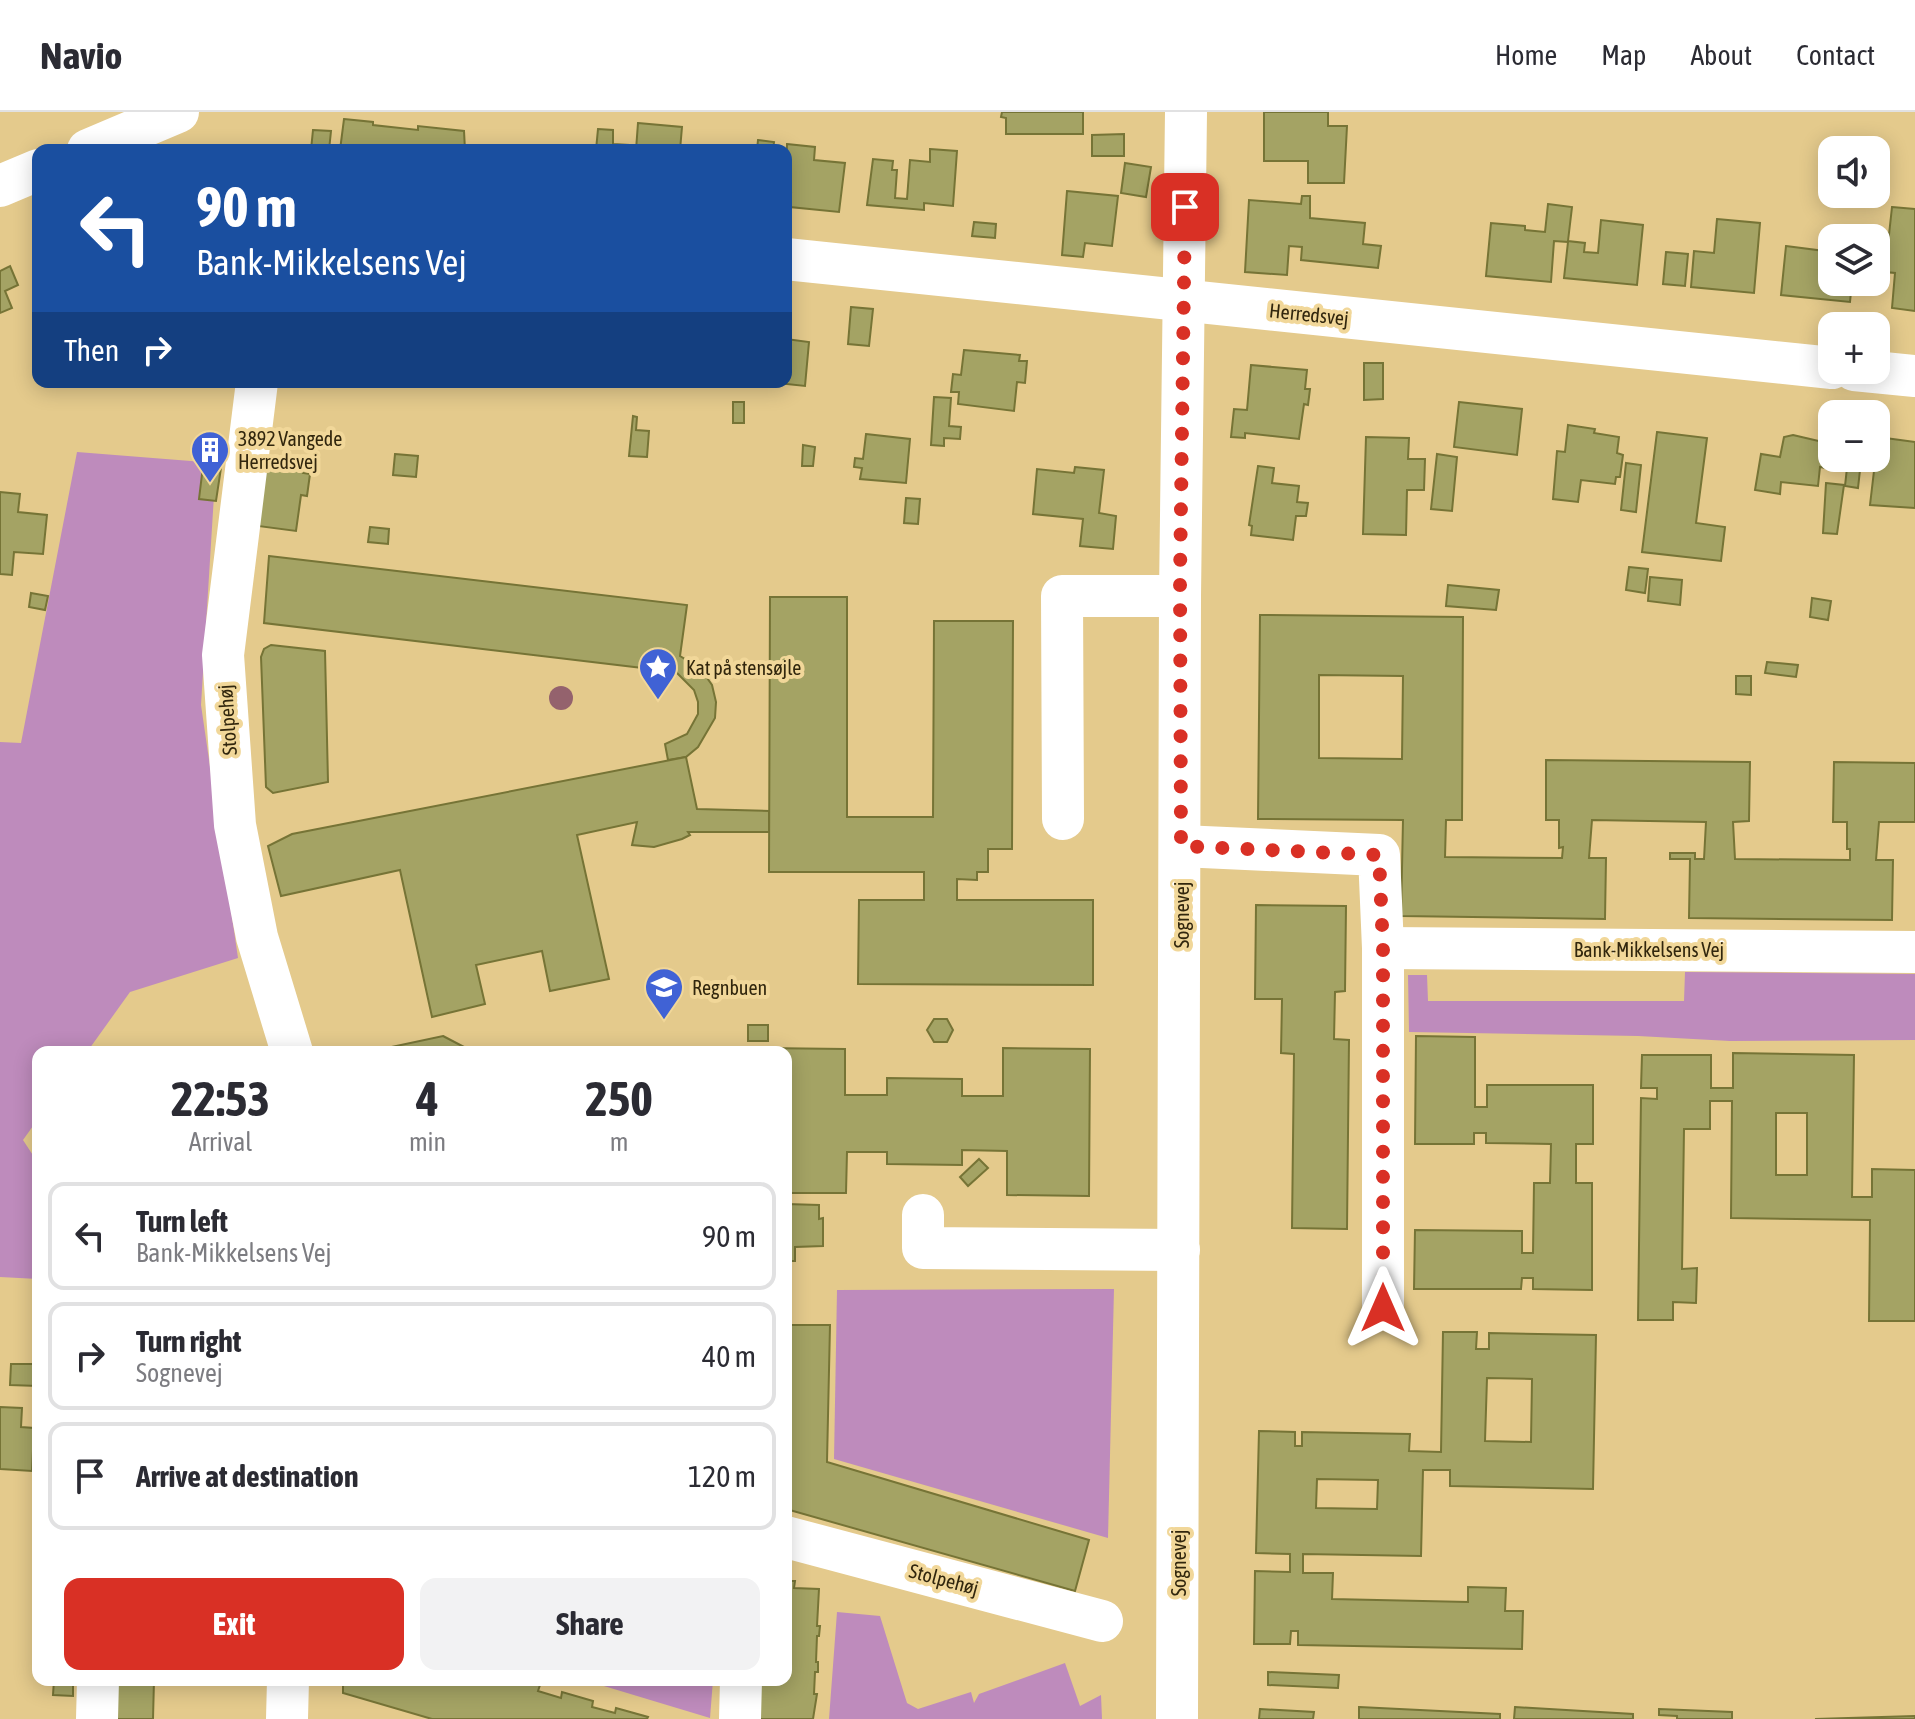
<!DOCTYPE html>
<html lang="en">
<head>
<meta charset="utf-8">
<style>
	:root { --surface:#fff; --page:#f2f2f3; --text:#2b2b33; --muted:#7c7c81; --line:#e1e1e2; --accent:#d93025 }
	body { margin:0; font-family:"Asap Condensed",sans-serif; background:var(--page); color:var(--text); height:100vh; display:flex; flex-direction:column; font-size:30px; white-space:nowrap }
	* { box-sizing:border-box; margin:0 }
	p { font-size:26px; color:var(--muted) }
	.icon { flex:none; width:44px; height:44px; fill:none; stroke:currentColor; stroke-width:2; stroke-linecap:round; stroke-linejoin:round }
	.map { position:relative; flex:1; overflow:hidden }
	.sheet { position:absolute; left:32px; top:934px; width:760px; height:640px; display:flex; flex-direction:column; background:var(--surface); border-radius:16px; box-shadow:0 4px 20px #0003 }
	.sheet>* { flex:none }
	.guide { position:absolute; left:32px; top:32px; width:760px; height:244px; border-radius:16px; box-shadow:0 4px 20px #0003; background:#1a4fa0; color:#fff; overflow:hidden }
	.buttons { position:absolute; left:1818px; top:24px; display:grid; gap:16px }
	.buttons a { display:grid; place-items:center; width:72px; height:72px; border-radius:16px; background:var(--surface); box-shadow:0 4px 20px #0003; font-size:40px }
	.pin { position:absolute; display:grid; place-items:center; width:68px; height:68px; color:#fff; margin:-34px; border-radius:16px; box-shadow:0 4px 12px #0006 }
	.me { position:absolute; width:88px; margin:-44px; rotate:0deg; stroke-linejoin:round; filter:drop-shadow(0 0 6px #0008) }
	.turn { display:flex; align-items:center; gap:28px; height:168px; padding:0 32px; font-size:36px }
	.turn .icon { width:104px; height:104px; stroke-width:2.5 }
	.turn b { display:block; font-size:56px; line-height:68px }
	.then { display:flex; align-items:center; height:76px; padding:0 32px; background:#0003; gap:16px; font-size:30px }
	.eta { display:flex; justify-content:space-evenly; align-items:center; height:136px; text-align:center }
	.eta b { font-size:48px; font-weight:700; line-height:56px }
	.cta { display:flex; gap:16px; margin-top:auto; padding:16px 32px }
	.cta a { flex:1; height:92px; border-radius:16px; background:var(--accent); color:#fff; font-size:32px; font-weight:700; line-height:92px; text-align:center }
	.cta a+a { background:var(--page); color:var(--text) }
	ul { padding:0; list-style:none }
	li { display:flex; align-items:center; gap:24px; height:108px; margin:0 16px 12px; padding:0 16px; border:4px solid var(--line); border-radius:16px }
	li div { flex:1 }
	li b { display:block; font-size:30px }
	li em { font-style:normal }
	header { display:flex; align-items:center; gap:48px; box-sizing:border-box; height:112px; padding:0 40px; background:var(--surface); border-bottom:2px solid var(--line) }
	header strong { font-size:38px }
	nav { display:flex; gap:44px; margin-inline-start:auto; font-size:28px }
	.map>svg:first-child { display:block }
	.green { fill:#be8bbc }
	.building { fill:#a4a364; stroke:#767436; stroke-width:2; fill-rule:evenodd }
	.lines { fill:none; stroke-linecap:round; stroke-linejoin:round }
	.minor { stroke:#fff; stroke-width:42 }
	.tree { fill:#94626d }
	.route { stroke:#d93025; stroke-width:14; stroke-dasharray:0 25.2 }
	.labels { text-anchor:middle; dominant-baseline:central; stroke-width:8; stroke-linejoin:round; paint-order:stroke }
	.street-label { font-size:20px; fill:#31260d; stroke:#f1d799 }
	.poi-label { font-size:20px; fill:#31260d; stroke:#f1d799; text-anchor:start }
</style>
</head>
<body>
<header>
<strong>Navio</strong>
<nav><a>Home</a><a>Map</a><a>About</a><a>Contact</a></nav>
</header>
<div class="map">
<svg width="1915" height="1607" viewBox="0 0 1915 1607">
	<rect width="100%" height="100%" fill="#e4ca8c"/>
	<!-- green -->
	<g class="green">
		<polygon points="77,340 216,351 201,593 238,846 130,880 87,940 38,940 38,1007 23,1028 38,1051 38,1167 0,1165 0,630 21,631"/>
		<polygon points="1685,860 1915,862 1915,928 1730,929 1638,924 1409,920 1408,863 1427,863 1428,889 1684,889"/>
		<polygon points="1114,1177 1108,1426 834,1347 837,1178"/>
		<polygon points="837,1500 880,1504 907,1591 918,1597 971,1580 974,1591 979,1582 1065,1551 1080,1594 1101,1583 1102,1607 829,1607"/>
		<polygon points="584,1568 713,1568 710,1606"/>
	</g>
	<!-- building -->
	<g class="building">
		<polygon points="1002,0 1083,0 1083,22 1006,22 1006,6 1001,5"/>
		<polygon points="1264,0 1328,0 1328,14 1347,14 1344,71 1308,71 1308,49 1264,49"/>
		<polygon points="344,7 373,10 373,13 418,18 418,14 464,19 465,38 340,38"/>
		<polygon points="638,11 682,15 680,38 636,38"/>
		<polygon points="598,17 613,18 613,32 629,33 629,38 596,38"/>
		<polygon points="313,18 331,19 329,38 311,38"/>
		<polygon points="1124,22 1124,44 1092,44 1092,23"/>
		<polygon points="758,28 774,30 773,38 757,38"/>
		<polygon points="787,32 815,35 814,48 845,51 839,100 790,95 791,81 786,81"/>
		<polygon points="930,37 957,39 953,94 924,91 924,98 867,93 873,47 893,49 892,58 897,58 895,86 907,87 910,48 930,50"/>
		<polygon points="1125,51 1151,55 1146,85 1121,81"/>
		<polygon points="1067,79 1118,84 1112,134 1085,131 1083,145 1062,143"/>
		<polygon points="1302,84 1310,84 1310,106 1365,111 1363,132 1381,134 1378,156 1301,148 1302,135 1289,134 1287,163 1245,160 1249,88 1301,92"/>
		<polygon points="1548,92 1572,95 1568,129 1585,131 1584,140 1598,141 1601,108 1643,113 1637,173 1564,166 1568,130 1554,129 1551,170 1486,164 1491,111 1525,114 1525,118 1545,120"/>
		<polygon points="1892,95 1915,97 1915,199 1892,196 1895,161 1885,160"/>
		<polygon points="1717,107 1760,111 1754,181 1691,175 1694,139 1714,141"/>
		<polygon points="974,110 996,112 995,126 972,124"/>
		<polygon points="1786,134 1832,140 1832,170 1852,170 1850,190 1781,183"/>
		<polygon points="1666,140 1688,142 1685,174 1663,172"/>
		<polygon points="10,154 18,173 5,179 12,196 0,201 0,159"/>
		<polygon points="851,195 873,197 869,234 848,232"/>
		<polygon points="786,227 809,230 805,274 768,270 786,270"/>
		<polygon points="964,238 1020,243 1019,249 1027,249 1025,271 1017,270 1014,299 958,292 959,280 951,280 953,262 961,263"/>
		<polygon points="1364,251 1383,251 1383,287 1364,288"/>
		<polygon points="1251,253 1307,258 1305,277 1310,277 1308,293 1304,292 1299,327 1245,321 1245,326 1231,325 1234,297 1247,298"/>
		<polygon points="934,285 951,286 949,314 961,315 960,327 944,326 944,334 931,333"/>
		<rect x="733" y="290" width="11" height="21"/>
		<polygon points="1459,290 1522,297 1517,343 1454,335"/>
		<polygon points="1832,295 1851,297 1850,302 1832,302 1832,325 1829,324"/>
		<polygon points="633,304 637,305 636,318 649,319 647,345 629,344"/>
		<polygon points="1568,313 1595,317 1594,321 1619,325 1617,341 1623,343 1620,365 1616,365 1615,372 1581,368 1578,390 1553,387 1557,339 1565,340"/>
		<polygon points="1657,320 1707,326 1696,411 1725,415 1721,449 1642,440"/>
		<polygon points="866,322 910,327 906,371 860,367 862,356 854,355 855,346 863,347"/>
		<polygon points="1793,323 1823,330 1821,348 1827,348 1826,356 1820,355 1818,374 1781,370 1780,382 1755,378 1761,342 1780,345 1784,325"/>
		<polygon points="1366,325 1409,326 1408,347 1425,347 1424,378 1407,378 1406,423 1363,422"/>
		<polygon points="1878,325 1915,330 1915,396 1870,393"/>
		<polygon points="803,333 815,335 813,354 802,354"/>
		<polygon points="395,342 418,344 416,365 393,363"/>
		<polygon points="1437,342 1457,345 1452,399 1431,397"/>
		<polygon points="265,349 304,354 303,361 310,362 307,384 301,383 296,419 258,414"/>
		<polygon points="1626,351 1641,353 1636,400 1621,398"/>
		<polygon points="203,354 221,356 216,389 199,387"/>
		<polygon points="1258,354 1274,356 1272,371 1299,374 1297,390 1308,391 1306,404 1296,404 1293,428 1251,423 1252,414 1249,413"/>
		<polygon points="1075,355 1104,358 1099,401 1116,404 1113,437 1080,434 1083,407 1033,402 1037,357 1074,361"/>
		<polygon points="1847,356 1860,358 1858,376 1845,374"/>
		<polygon points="1826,371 1844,373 1837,422 1823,421"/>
		<polygon points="0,380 20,382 18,400 47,403 43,442 14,440 12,463 0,462"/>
		<polygon points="906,386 920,387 918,412 904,411"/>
		<polygon points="370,415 389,417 388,432 368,430"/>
		<polygon points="269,444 687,493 680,544 700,556 712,573 716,590 715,606 698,635 686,645 668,648 665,632 687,622 698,602 698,590 694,578 676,560 264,511"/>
		<polygon points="1629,455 1648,457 1645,481 1626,478"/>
		<polygon points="1650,465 1682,468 1680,493 1648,489"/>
		<polygon points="1448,473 1499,478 1496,498 1446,494"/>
		<polygon points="31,481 48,484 45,498 29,495"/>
		<polygon points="770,485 847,485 847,705 933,705 934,509 1013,509 1012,737 988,737 988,760 977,760 977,768 957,767 957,788 1093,788 1093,873 858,872 859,788 924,788 924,760 769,760"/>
		<polygon points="1812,486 1831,489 1828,508 1810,505"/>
		<path d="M1260,503L1463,505L1462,708H1446L1445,745L1562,746L1563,735L1559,736V708H1546V648L1750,650L1749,709L1733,710L1735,747L1850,748V737H1847V710H1833L1834,650L1915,651V710H1879L1876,748H1893L1892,808L1689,806L1690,747H1670V741H1695V747H1704L1706,710L1592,708L1589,746H1606L1605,807L1401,804L1403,708L1258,707ZM1319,563L1403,564L1402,647L1319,646Z"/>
		<polygon points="271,533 325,539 328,670 273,681 266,675 261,545 264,537"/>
		<polygon points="1767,550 1798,553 1796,565 1765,561"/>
		<polygon points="1736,564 1751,564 1751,583 1736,582"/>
		<polygon points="686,645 697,697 769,699 769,720 688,720 690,723 682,727 654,735 632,733 637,710 577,723 609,867 550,879 542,839 476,853 485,892 432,905 400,758 281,784 268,734 292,722"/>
		<polygon points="1256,793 1346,794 1345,879 1335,880 1334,927 1349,928 1347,1117 1292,1116 1294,942 1281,941 1282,887 1255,887"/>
		<polygon points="934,907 947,907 953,918 947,930 934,930 927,918"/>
		<rect x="748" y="913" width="20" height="16"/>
		<polygon points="443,924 466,936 467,940 368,940"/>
		<polygon points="1416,924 1475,925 1475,995 1487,995 1487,973 1593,973 1593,1032 1576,1032 1576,1071 1592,1071 1592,1178 1533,1177 1533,1166 1522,1166 1521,1177 1414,1177 1415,1118 1522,1119 1522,1141 1533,1141 1534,1071 1550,1071 1551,1032 1486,1031 1486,1021 1474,1021 1474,1032 1415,1032"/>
		<polygon points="762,936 845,937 845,983 887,983 887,966 962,967 962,984 1003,984 1003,936 1090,937 1089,1084 1007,1083 1007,1039 962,1038 962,1053 887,1052 887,1040 847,1040 846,1081 786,1081 786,940 762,940"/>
		<path d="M1733,941L1854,943L1852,1085H1872V1057L1915,1058V1209H1869L1870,1108L1731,1106L1732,989H1710V1017H1684L1682,1157L1697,1156L1696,1191L1673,1190V1208H1638L1641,986L1657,987V976H1641L1642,943H1711V976H1733ZM1776,1001H1807V1063H1776Z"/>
		<polygon points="979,1047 988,1056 968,1074 960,1065"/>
		<polygon points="786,1092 819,1093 819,1107 823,1106 823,1134 795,1135 795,1149 786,1149"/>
		<polygon points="786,1213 830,1213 827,1350 1089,1428 1075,1479 786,1397"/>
		<path d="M1443,1220H1477L1476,1237H1489V1221L1596,1223L1593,1377L1450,1374V1358H1423L1421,1444L1303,1442V1461H1333L1332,1487L1468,1490V1475L1506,1476L1505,1499H1523L1522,1537L1298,1533V1519H1291L1290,1532H1254L1255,1459L1290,1460V1442L1256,1441L1259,1319L1295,1320V1334H1302V1320L1410,1322L1409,1339L1441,1340ZM1487,1266L1532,1267L1531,1330L1485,1329ZM1317,1367L1378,1368L1377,1397L1316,1396Z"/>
		<polygon points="11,1252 38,1252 38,1274 10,1273"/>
		<polygon points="0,1295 22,1296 21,1315 34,1316 32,1359 0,1357"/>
		<polygon points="786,1469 795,1469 794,1476 819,1477 817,1514 820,1514 819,1524 817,1524 816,1550 818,1550 818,1560 815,1560 814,1582 817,1582 813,1607 757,1607 758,1568 786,1568"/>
		<polygon points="1268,1560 1339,1563 1338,1576 1268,1573"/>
		<polygon points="54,1568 73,1568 73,1584 53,1583"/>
		<polygon points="108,1568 154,1568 153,1607 106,1607"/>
		<polygon points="343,1568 521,1568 540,1573 538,1579 561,1586 562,1580 593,1589 592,1595 615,1601 616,1596 648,1605 647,1607 432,1607 343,1581"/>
		<polygon points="1359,1595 1500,1602 1500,1607 1359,1607"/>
		<polygon points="1515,1595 1633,1602 1633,1607 1514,1607"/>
		<polygon points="1260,1597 1314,1600 1313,1607 1259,1607"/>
		<polygon points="1659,1597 1732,1600 1732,1607 1677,1607 1677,1604 1659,1603"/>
		<polygon points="1915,1604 1915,1607 1815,1607"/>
	</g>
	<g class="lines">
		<!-- minor -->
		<g class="minor">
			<polyline points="88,38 178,0"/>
			<polyline points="0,74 38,58"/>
			<polyline points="786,147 1832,256"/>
			<polyline points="1854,258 1915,264"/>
			<polyline points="257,270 223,543 235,713 257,825 292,940"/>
			<polyline points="1063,707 1062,484 1180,484"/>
			<polyline points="1181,734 1379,743 1383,836 1383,1196"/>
			<polyline points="1383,836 1915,840"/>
			<polyline points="923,1103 923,1136 1179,1138"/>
			<polyline points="786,1425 1102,1509"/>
			<polyline points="97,1607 98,1568"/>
			<polyline points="287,1607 288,1568"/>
			<polyline points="740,1607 741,1568"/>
			<polyline points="1177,1607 1180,484 1186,0"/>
		</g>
	</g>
	<!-- trees -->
	<circle class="tree" cx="561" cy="586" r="12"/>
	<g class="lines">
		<!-- route -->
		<polyline class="route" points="1185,95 1180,468 1181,734 1379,743 1383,836 1383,1196"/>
	</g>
	<!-- icons -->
	<defs>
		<g id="building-pin" transform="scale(2)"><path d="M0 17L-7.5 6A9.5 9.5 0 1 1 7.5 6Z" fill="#4062d5" stroke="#f1d799"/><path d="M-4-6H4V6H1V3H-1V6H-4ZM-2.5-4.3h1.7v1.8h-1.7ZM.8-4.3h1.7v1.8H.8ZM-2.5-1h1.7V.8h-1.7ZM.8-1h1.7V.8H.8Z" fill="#fff"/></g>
		<g id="sight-pin" transform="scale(2)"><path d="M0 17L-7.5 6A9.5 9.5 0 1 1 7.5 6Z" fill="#4062d5" stroke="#f1d799"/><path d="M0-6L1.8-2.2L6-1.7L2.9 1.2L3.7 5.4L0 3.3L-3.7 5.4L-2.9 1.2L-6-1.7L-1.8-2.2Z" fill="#fff"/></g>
		<g id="school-pin" transform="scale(2)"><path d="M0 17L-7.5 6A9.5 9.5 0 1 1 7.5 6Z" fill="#4062d5" stroke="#f1d799"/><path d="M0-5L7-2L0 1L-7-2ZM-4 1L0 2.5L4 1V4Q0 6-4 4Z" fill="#fff"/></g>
	</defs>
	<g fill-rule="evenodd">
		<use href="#building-pin" x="210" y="338"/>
		<use href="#sight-pin" x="658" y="555"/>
		<use href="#school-pin" x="664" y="875"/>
	</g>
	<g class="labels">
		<!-- street labels -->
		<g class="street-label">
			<text transform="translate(1309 202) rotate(6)">Herredsvej</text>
			<text transform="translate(227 608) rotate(-94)">Stolpehøj</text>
			<text transform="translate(1181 803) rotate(-90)">Sognevej</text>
			<text x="1649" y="837">Bank-Mikkelsens Vej</text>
			<text transform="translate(1178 1451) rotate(-90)">Sognevej</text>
			<text transform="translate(944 1467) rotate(15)">Stolpehøj</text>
		</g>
		<!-- poi labels -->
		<g class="poi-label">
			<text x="238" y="326">3892 Vangede<tspan x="238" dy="23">Herredsvej</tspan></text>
			<text x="686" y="555">Kat på stensøjle</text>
			<text x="692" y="875">Regnbuen</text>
		</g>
	</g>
</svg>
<div class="buttons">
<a><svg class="icon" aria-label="sound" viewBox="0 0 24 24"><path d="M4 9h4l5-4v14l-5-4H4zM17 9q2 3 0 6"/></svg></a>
<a><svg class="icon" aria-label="layers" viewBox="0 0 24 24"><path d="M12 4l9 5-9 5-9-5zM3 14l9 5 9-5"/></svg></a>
<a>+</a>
<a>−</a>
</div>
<div class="pin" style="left:1185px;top:95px;background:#d93025"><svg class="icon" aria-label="arrive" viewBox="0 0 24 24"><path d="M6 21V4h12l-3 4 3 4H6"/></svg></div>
<svg class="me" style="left:1383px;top:1196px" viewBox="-20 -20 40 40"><path d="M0-17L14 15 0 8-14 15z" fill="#d93025" stroke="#fff" stroke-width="4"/></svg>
<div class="guide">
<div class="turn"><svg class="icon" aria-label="left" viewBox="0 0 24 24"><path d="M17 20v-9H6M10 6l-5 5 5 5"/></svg><div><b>90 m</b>Bank-Mikkelsens Vej</div></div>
<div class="then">Then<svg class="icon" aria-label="right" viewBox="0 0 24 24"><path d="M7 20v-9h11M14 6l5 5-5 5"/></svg></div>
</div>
<section class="sheet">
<div class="eta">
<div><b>22:53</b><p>Arrival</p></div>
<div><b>4</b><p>min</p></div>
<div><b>250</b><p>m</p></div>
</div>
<ul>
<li><svg class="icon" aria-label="left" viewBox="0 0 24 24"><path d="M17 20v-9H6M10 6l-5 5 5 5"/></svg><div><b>Turn left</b><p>Bank-Mikkelsens Vej</p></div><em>90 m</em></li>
<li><svg class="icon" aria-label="right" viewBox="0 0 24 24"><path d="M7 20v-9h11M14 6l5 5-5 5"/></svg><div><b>Turn right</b><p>Sognevej</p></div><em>40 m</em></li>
<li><svg class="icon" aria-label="arrive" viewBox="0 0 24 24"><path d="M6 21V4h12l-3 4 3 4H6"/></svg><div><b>Arrive at destination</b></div><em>120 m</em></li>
</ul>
<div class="cta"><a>Exit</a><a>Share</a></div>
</section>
</div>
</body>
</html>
